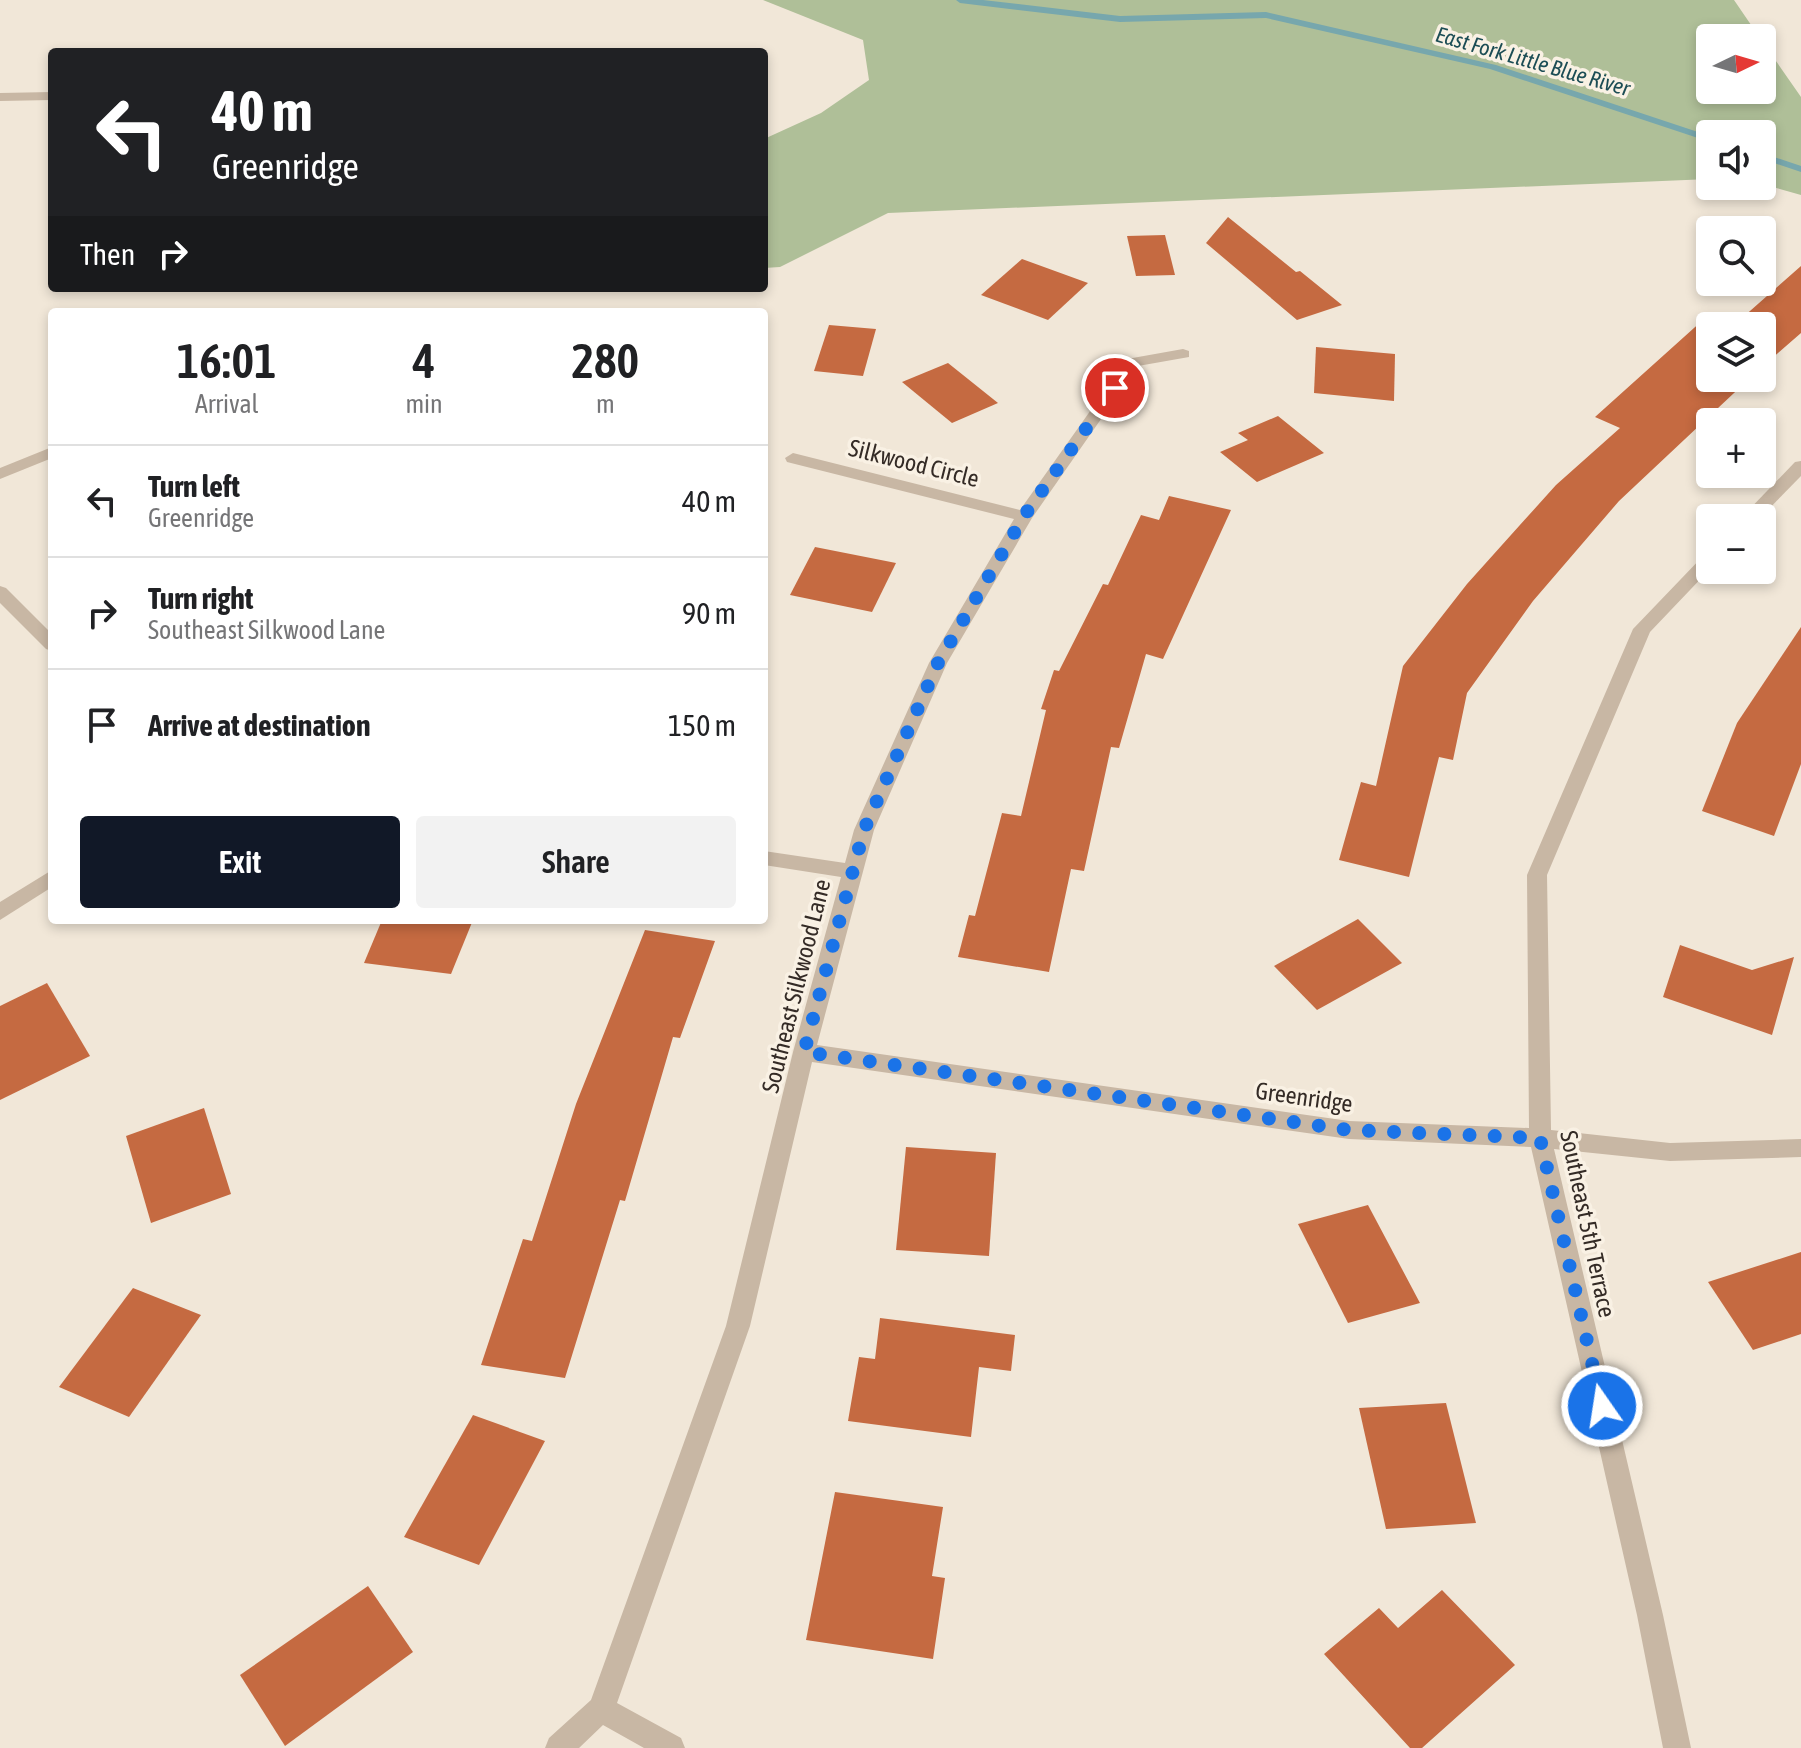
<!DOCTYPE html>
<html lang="en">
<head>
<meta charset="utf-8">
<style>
	:root { --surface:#fff; --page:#f2f2f2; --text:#202124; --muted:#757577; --line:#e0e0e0; --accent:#111827 }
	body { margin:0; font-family:"Asap Condensed",sans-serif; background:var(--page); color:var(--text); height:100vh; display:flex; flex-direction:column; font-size:30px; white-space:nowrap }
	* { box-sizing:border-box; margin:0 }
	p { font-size:26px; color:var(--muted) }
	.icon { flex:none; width:44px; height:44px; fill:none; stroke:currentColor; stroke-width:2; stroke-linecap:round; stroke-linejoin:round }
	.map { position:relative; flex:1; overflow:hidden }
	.drawer { position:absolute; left:48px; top:308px; width:720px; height:616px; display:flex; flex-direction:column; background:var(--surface); border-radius:8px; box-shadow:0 4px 12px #0003 }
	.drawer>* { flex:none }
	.top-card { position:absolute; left:48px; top:48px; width:720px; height:244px; border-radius:8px; box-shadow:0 4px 12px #0003; background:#202124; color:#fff; overflow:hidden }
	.needle { width:52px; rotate:85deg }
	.tools { position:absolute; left:1696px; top:24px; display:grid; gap:16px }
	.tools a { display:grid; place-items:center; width:80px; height:80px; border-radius:8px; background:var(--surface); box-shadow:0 4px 12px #0003; font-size:40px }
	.pin { position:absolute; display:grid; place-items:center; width:68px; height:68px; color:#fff; margin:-34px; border:4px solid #fff; border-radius:50%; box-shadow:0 2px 8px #0007 }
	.me { position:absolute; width:88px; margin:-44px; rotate:347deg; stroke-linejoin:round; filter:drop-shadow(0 0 6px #0008) }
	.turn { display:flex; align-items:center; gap:28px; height:168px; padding:0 32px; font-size:36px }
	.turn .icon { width:104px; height:104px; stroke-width:2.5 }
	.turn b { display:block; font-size:56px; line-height:68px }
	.then { display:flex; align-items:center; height:76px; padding:0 32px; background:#0003; gap:16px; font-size:30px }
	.eta { display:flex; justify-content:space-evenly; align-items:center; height:136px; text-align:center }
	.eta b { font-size:48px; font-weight:600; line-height:56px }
	.action { display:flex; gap:16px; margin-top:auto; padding:16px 32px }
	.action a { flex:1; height:92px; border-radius:8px; background:var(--accent); color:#fff; font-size:32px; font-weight:600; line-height:92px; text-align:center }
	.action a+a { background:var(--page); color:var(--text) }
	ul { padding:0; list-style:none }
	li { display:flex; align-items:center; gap:24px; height:112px; padding:0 32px; border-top:2px solid var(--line) }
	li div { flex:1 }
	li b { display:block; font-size:30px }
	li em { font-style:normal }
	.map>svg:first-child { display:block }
	.green { fill:#afbf98 }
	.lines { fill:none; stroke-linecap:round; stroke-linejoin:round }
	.stream { fill:#77a7ad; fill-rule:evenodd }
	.building { fill:#c56a41 }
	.street { fill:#c8b7a4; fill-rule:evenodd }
	.route { stroke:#1a73e8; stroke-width:14; stroke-dasharray:0 25.2 }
	.labels { text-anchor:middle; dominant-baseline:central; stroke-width:7; stroke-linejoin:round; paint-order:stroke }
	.far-water-label { font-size:22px; font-style:italic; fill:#1c4d55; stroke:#f9f1e4 }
	.street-label { font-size:24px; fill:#342b26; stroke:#f9f1e4 }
</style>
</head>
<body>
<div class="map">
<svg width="1801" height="1748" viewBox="0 0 1801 1748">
	<rect width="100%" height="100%" fill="#f1e7d8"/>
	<!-- green -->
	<polygon class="green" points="763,0 1734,0 1760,38 1710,38 1710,90 1762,90 1762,41 1801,97 1801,195 1762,184 1762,134 1710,134 1710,179 888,213 780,267 764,268 764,139 821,113 869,80 863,40"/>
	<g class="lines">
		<!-- stream -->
		<g class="stream">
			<polygon points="956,0 983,0 1120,16 1266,12 1496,65 1710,136 1710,142 1490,69 1266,18 1120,22 960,3"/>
			<polygon points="1762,153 1801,166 1801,172 1762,159"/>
		</g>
	</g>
	<!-- building -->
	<g class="building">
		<polygon points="1228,217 1296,272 1300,271 1342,305 1297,320 1206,243"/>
		<polygon points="1165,235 1175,275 1136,276 1127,236"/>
		<polygon points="1022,259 1088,283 1048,320 981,295"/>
		<polygon points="1801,266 1801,333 1762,367 1762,326 1733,326"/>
		<polygon points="1704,319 1720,326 1710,326 1710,378 1750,378 1619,501 1533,601 1467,693 1453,760 1439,757 1409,877 1339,860 1361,782 1376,786 1403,666 1467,584 1556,485 1620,428 1595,417"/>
		<polygon points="829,325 876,329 863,376 814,371"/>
		<polygon points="1316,347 1395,354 1394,401 1314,393"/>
		<polygon points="948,363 998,403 952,423 902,382"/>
		<polygon points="1278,416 1324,453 1257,482 1220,452 1248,440 1238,433"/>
		<polygon points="1169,496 1231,510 1163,659 1146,654 1119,748 1111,747 1084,871 1071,869 1049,972 958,957 969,915 975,916 1002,813 1021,816 1046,710 1041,709 1054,670 1059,671 1103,584 1108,585 1141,515 1159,520"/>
		<polygon points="815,547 896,563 872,612 790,595"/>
		<polygon points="1801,627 1801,764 1774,836 1702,811 1737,723"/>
		<polygon points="1358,919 1402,963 1317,1010 1274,966"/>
		<polygon points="382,920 473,920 451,974 364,963"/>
		<polygon points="645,930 715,941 680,1038 673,1037 625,1201 620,1200 565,1378 481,1365 523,1239 532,1241 576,1104"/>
		<polygon points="1680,945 1752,970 1794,957 1772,1035 1663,997"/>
		<polygon points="47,983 90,1056 0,1100 0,1006"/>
		<polygon points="204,1108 231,1194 151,1223 126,1136"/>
		<polygon points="906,1147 996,1153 989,1256 896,1250"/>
		<polygon points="1368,1205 1420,1303 1348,1323 1298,1224"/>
		<polygon points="1801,1252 1801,1334 1753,1350 1708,1282"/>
		<polygon points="133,1288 201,1315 129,1417 59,1387"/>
		<polygon points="880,1318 1015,1335 1011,1371 979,1367 971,1437 848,1421 859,1357 875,1359"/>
		<polygon points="1446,1403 1476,1523 1386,1529 1359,1408"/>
		<polygon points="473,1415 545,1441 479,1565 404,1537"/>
		<polygon points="835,1492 943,1507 932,1576 945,1578 933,1659 806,1640"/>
		<polygon points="368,1586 413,1652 285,1746 240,1675"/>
		<polygon points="1442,1590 1515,1665 1422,1748 1410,1748 1324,1654 1379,1608 1398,1628"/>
	</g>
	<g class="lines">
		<!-- street -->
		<g class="street">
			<polygon points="52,92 52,100 0,101 0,93"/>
			<polygon points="1183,349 1189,351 1189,357 1138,366 1032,518 947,663 874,830 817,1045 1349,1121 1529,1128 1527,875 1633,629 1704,555 1710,553 1710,569 1650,632 1547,875 1551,1130 1670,1143 1801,1139 1801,1157 1670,1161 1554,1149 1663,1615 1691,1748 1663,1748 1637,1615 1531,1147 1349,1139 812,1062 750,1326 617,1703 681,1738 685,1748 644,1748 603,1725 579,1748 545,1748 549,1738 591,1700 726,1326 793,1052 841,877 764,865 764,851 845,863 854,830 929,663 1014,519 787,462 785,458 793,453 1020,510 1127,359"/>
			<polygon points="52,447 52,458 0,479 0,468"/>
			<polygon points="1801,461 1801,476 1760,518 1741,518 1795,462"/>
			<polygon points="0,586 6,588 52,634 52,651 46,649 0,603"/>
			<polygon points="52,870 52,887 0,920 0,902"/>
		</g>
	</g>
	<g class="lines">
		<!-- route -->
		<polyline class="route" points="1115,388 1024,516 938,663 864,830 804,1052 1349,1130 1540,1138 1602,1406"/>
	</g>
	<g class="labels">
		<!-- far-water labels -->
		<g class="far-water-label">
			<text transform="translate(1533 61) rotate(16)">East Fork Little Blue River</text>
		</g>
		<!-- street labels -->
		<g class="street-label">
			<text transform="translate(914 463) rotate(14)">Silkwood Circle</text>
			<text transform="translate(796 986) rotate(-76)">Southeast Silkwood Lane</text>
			<text transform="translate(1304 1097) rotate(8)">Greenridge</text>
			<text transform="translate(1588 1224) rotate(78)">Southeast 5th Terrace</text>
		</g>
	</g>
</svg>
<div class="tools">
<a><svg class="needle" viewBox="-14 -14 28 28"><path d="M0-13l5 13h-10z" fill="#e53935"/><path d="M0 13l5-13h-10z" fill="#757577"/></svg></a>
<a><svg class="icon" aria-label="sound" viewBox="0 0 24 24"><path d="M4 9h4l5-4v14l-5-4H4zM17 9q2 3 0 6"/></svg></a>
<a><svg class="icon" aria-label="search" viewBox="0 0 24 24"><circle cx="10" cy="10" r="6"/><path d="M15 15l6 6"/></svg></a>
<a><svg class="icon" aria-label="layers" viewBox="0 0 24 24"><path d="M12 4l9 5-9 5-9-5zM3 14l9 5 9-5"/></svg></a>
<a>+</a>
<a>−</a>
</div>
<div class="pin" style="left:1115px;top:388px;background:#d93025"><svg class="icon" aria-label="arrive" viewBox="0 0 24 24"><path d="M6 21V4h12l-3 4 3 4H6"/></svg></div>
<svg class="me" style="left:1602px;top:1406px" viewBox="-20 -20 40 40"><circle r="17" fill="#1a73e8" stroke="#fff" stroke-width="3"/><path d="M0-11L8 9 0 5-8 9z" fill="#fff"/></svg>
<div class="top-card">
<div class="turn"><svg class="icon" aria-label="left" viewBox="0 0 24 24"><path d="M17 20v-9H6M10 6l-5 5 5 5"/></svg><div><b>40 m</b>Greenridge</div></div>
<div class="then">Then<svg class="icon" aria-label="right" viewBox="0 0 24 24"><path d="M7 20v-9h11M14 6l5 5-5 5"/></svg></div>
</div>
<section class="drawer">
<div class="eta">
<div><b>16:01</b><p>Arrival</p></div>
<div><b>4</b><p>min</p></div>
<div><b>280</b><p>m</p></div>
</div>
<ul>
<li><svg class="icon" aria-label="left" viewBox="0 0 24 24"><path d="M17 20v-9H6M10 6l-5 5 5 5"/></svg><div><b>Turn left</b><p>Greenridge</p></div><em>40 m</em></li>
<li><svg class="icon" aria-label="right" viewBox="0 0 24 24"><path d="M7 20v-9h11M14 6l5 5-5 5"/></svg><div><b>Turn right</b><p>Southeast Silkwood Lane</p></div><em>90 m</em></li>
<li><svg class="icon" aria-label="arrive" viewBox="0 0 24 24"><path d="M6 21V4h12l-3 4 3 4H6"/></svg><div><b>Arrive at destination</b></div><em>150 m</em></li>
</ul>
<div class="action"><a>Exit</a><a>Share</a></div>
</section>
</div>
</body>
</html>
